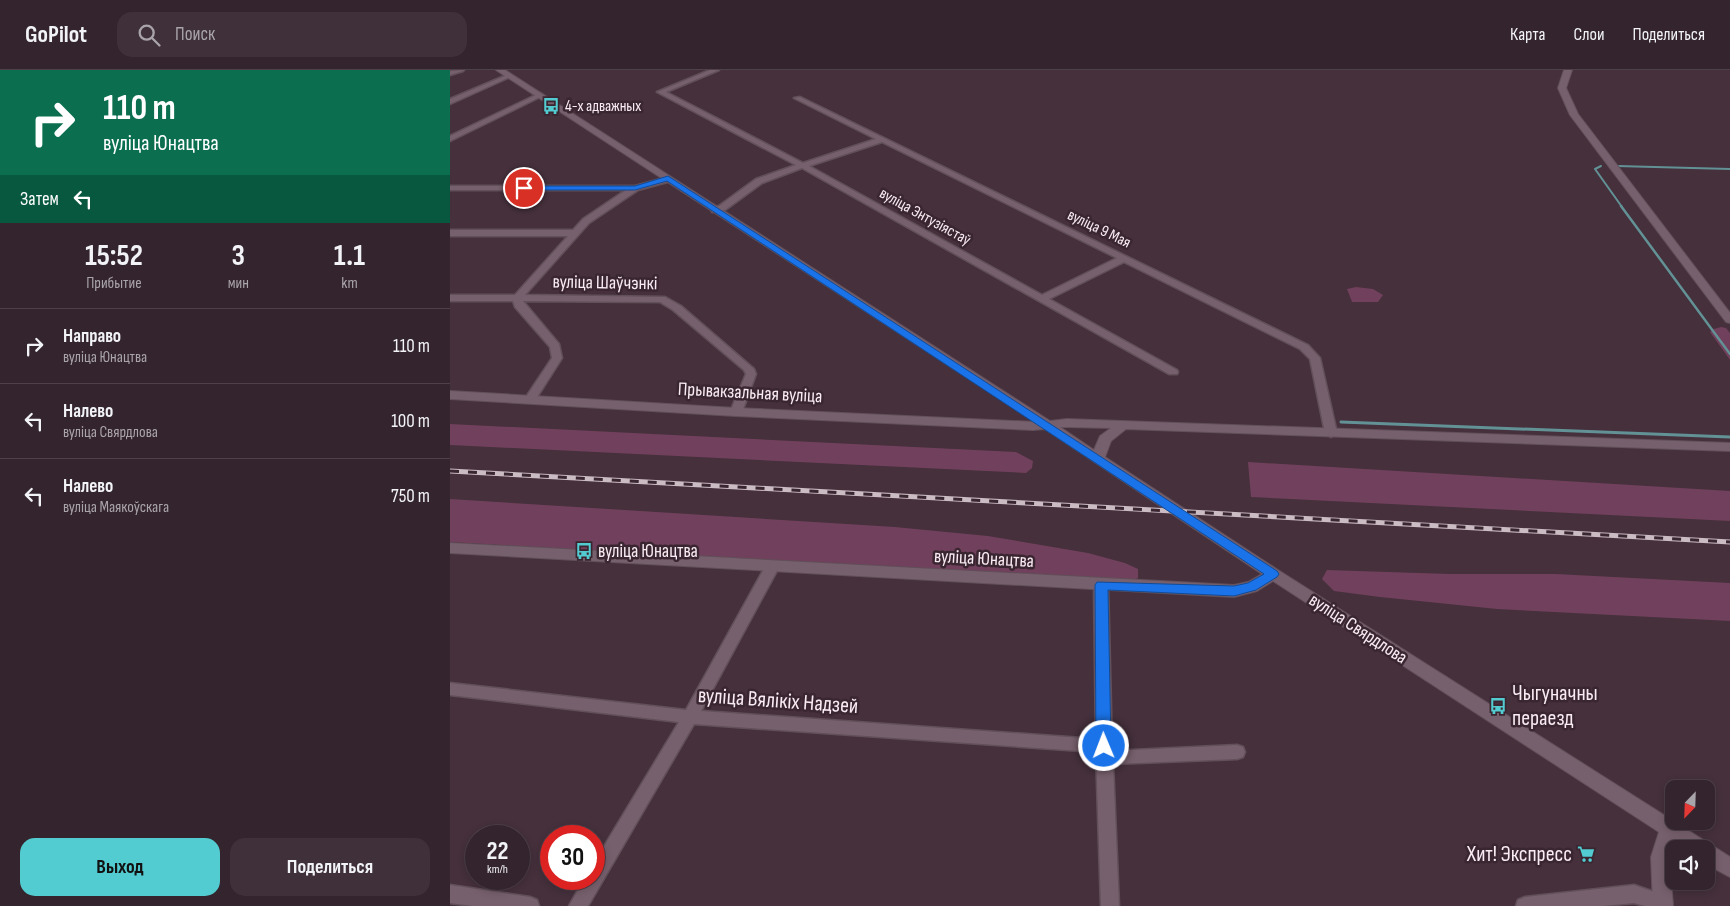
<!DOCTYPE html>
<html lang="ru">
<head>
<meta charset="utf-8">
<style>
	:root { --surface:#34242d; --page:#3f3039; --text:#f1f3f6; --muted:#a9a4aa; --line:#4e4149; --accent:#52ccd0 }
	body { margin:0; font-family:"Sofia Sans Condensed",sans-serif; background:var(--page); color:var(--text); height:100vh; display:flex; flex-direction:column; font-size:19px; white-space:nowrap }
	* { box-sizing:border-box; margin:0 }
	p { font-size:16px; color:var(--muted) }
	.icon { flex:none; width:28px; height:28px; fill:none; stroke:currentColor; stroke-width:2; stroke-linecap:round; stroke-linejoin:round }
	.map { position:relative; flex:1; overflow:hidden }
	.panel { display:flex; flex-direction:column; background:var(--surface); width:450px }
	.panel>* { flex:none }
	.guide { background:#0b6e4f; color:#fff; overflow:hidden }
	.needle { width:32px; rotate:203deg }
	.buttons { position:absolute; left:1215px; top:710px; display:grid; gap:10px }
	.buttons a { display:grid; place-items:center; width:50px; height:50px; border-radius:10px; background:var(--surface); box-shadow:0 2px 8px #0003,0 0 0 1px var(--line); font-size:25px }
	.speed { position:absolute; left:15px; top:755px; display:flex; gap:10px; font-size:25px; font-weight:700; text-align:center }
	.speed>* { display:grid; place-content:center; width:65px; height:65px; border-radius:50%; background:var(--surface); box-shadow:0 2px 8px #0003,0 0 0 1px var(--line); line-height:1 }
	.speed small { font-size:12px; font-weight:400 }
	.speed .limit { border:8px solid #d22; background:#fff; color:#111 }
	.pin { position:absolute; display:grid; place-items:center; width:42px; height:42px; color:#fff; margin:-21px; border:2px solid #fff; border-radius:50%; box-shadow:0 1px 5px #0007 }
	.me { position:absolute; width:55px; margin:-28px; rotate:359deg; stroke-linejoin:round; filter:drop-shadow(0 0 4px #0008) }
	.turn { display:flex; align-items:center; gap:18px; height:105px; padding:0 20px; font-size:22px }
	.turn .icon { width:65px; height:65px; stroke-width:2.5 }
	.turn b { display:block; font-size:35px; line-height:42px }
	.then { display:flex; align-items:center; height:48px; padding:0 20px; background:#0003; gap:10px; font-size:19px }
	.eta { display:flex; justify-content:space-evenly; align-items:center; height:85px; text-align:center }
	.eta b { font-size:30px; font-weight:700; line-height:35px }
	.primary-button { display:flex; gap:10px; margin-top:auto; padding:10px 20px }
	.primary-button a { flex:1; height:58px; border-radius:15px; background:var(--accent); color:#111; font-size:20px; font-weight:700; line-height:58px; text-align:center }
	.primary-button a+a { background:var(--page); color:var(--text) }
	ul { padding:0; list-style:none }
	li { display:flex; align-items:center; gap:15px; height:75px; padding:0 20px; border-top:1px solid var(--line) }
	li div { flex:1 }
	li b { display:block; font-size:19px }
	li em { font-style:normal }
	header { display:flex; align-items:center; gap:30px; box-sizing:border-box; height:70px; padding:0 25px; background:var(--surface); border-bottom:1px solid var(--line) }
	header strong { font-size:24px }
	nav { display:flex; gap:28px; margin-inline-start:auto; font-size:18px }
	.search { width:350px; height:45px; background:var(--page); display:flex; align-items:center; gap:12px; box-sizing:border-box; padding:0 18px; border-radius:15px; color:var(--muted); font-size:19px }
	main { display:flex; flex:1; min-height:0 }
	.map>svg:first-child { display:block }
	.green { fill:#71405c }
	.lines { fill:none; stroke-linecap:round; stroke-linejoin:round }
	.stream-far2 { stroke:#629296; stroke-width:2 }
	.stream-far1 { stroke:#629296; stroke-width:2.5 }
	.stream { stroke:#629296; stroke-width:3 }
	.minor-casing { stroke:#614f59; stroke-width:3 }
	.tertiary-casing { stroke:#614f59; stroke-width:2 }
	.minor { fill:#77606d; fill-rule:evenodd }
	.tertiary { fill:#77606d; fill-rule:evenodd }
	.rail-casing { stroke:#cbbbc3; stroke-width:5 }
	.rail { stroke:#3a2631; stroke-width:3; stroke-dasharray:9; stroke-linecap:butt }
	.route { fill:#1a73e8; stroke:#114b97 }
	.labels { text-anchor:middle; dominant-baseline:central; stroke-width:5; stroke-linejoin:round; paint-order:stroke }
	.far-poi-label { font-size:16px; fill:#f9ebf2; stroke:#3a2631; text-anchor:start }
	.far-street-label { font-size:16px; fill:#f9ebf2; stroke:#3a2631 }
	.street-label { font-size:19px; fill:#f9ebf2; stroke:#3a2631 }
	.poi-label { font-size:19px; fill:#f9ebf2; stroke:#3a2631; text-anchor:start }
	.near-poi-label { font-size:22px; fill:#f9ebf2; stroke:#3a2631; text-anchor:start }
	.near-street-label { font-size:22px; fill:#f9ebf2; stroke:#3a2631 }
</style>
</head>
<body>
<header>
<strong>GoPilot</strong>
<div class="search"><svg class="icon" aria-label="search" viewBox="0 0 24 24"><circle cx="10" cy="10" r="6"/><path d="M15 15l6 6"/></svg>Поиск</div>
<nav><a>Карта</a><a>Слои</a><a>Поделиться</a></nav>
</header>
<main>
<section class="panel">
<div class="guide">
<div class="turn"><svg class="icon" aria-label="right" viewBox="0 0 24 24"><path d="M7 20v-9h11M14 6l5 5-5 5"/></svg><div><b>110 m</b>вуліца Юнацтва</div></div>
<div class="then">Затем<svg class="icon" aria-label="left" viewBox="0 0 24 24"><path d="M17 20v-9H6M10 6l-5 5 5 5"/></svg></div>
</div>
<div class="eta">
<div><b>15:52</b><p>Прибытие</p></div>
<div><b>3</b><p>мин</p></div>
<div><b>1.1</b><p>km</p></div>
</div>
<ul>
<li><svg class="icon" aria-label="right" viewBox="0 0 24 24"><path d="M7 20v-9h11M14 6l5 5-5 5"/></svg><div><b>Направо</b><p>вуліца Юнацтва</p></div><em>110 m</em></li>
<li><svg class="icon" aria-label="left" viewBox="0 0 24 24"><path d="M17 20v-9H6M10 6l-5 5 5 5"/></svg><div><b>Налево</b><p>вуліца Свярдлова</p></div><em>100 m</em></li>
<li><svg class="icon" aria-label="left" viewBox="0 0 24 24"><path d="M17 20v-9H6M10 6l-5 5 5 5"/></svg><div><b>Налево</b><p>вуліца Маякоўскага</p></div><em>750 m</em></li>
</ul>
<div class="primary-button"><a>Выход</a><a>Поделиться</a></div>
</section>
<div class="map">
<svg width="1280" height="836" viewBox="0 0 1280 836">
	<rect width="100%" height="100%" fill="#45303c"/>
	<!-- green -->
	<g class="green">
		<polygon points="906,217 923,219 933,225 928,232 902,232 897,219"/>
		<polygon points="1271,257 1276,258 1280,263 1280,290 1260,262 1264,259"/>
		<polygon points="0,354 566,382 583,391 582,398 576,403 0,375"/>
		<polygon points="798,392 1280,421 1280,451 801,427"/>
		<polygon points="0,429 445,457 538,466 638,483 675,493 688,499 688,508 680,512 0,472"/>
		<polygon points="877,500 1000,504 1106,504 1280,513 1280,551 1047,539 930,527 884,521 872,509"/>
	</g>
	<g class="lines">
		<!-- stream-far2 -->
		<g class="stream-far2">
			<polyline points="1151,96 1145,99 1172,137"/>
			<polyline points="1167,96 1280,99"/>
		</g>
		<!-- stream-far1 -->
		<polyline class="stream-far1" points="1171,136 1280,284"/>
		<!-- stream -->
		<polyline class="stream" points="891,352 1280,367"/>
		<!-- minor casing -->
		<g class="minor-casing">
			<g id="minor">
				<polygon points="14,0 13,1 0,5 0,1"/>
				<path d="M260,0H269L216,22L353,93L426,69L344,28L350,27L858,275L870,288L887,363L881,367L875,363L860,289L850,279L674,192L599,229L727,300L728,302L727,304H719L352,98L312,113L275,140L262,142V138L269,136L306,109L346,95L207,22ZM432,72L667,188L592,225L359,96Z"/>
				<polygon points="57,5 62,6 0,34 0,29"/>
				<polygon points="90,23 93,25 92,26 0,71 0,66"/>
				<polygon points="218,107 222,109 221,111 188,120 139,153 75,225 215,227 231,236 304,299 306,304 292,342 286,345 280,342 296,304 294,300 223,240 210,232 73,231 109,274 112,288 84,332 76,332 74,330 102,288 100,277 65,237 63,231 0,231 0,225 65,225 118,166 0,166 0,160 123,160 133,149 176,120 0,120 0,116 185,116"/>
				<polygon points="322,492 327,494 329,497 251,641 646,669 644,515 646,512 656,512 658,515 662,681 787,675 793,677 795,682 793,687 787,689 663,694 669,836 651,836 646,682 244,654 138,836 119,836 134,809 144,809 144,793 229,652 0,625 0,613 236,640 315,497 317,494"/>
				<polygon points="0,815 80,827 87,830 89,836 23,836 0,833"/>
				<polygon points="1184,815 1219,827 1222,833 1221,836 1195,836 1184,833 1153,836 1066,836 1068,830 1075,827"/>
			</g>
		</g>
		<!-- tertiary casing -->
		<g class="tertiary-casing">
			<g id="tertiary">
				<path d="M46,0H55L600,351L617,349L1280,373V381L676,359L661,371L655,387L828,500L1280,787V807L1256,794V779H1234L1224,772L1220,796L1223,836H1203L1201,787L1209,762L823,511L807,521L784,527L0,483V473L784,515L798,512L812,504L595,359L583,360L286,346L0,329V321L286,338L585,352ZM610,357H617L661,358L650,366L644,380Z"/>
				<polygon points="1114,0 1122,0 1116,18 1128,44 1280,243 1280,253 1276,252 1120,45 1108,18"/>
			</g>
		</g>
		<!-- minor -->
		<use href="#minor" class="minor"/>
		<!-- tertiary -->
		<use href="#tertiary" class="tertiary"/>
		<!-- rail casing -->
		<g class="rail-casing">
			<polyline id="rail" points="0,401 1280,472"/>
		</g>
		<!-- rail -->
		<use href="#rail" class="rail"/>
	</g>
	<!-- route -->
	<polygon class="route" points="218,106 827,501 829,504 827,507 806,520 784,526 658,520 661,676 659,681 654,682 648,681 646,676 645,515 647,512 784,516 798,513 814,504 217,111 185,120 74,120 70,118 74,116 185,116"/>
	<!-- icons -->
	<defs>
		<g id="bus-bare" transform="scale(1.35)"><path d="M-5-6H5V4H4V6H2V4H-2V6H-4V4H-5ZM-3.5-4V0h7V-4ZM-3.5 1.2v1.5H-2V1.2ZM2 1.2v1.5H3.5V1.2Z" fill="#52ccd0" stroke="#3a2631" stroke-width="2.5" paint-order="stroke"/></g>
		<g id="supermarket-bare" transform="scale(1.35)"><path d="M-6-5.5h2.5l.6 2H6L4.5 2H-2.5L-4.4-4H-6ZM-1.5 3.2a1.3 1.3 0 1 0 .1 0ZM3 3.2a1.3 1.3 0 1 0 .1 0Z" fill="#52ccd0" stroke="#3a2631" stroke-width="2.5" paint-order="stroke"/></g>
	</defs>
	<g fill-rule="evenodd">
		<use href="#bus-bare" x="101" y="36"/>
		<use href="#bus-bare" x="134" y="481"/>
		<use href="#bus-bare" x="1048" y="636"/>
		<use href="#supermarket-bare" x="1136" y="784"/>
	</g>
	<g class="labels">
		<!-- far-poi labels -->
		<g class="far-poi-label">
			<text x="115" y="36">4-х адважных</text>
		</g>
		<!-- far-street labels -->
		<g class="far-street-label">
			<text transform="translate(475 147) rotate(29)">вуліца Энтузіястаў</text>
			<text transform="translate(649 159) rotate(26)">вуліца 9 Мая</text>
		</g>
		<!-- street labels -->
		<g class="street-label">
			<text transform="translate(155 213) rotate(1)">вуліца Шаўчэнкі</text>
			<text transform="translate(300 323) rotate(3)">Прывакзальная вуліца</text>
			<text transform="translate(534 489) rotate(3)">вуліца Юнацтва</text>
			<text transform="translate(908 559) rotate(33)">вуліца Свярдлова</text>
		</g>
		<!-- poi labels -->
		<g class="poi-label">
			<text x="148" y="481">вуліца Юнацтва</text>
		</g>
		<!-- near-poi labels -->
		<g class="near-poi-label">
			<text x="1062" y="623">Чыгуначны<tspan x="1062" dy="25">пераезд</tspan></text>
			<text x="1122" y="784" text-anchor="end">Хит! Экспресс</text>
		</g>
		<!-- near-street labels -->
		<g class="near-street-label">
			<text transform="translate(328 631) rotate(4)">вуліца Вялікіх Надзей</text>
		</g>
	</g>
</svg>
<div class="buttons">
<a><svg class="needle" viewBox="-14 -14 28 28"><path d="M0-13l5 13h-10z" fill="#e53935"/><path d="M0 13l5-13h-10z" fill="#a9a4aa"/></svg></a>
<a><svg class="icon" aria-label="sound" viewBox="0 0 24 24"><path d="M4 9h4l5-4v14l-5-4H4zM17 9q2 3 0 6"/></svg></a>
</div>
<div class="speed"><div>22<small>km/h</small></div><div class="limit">30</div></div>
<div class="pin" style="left:74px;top:118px;background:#d93025"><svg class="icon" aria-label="arrive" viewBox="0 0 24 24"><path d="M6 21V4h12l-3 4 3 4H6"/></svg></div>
<svg class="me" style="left:654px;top:676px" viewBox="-20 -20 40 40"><circle r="17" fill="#1a73e8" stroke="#fff" stroke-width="3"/><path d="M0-11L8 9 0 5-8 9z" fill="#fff"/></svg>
</div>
</main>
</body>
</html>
